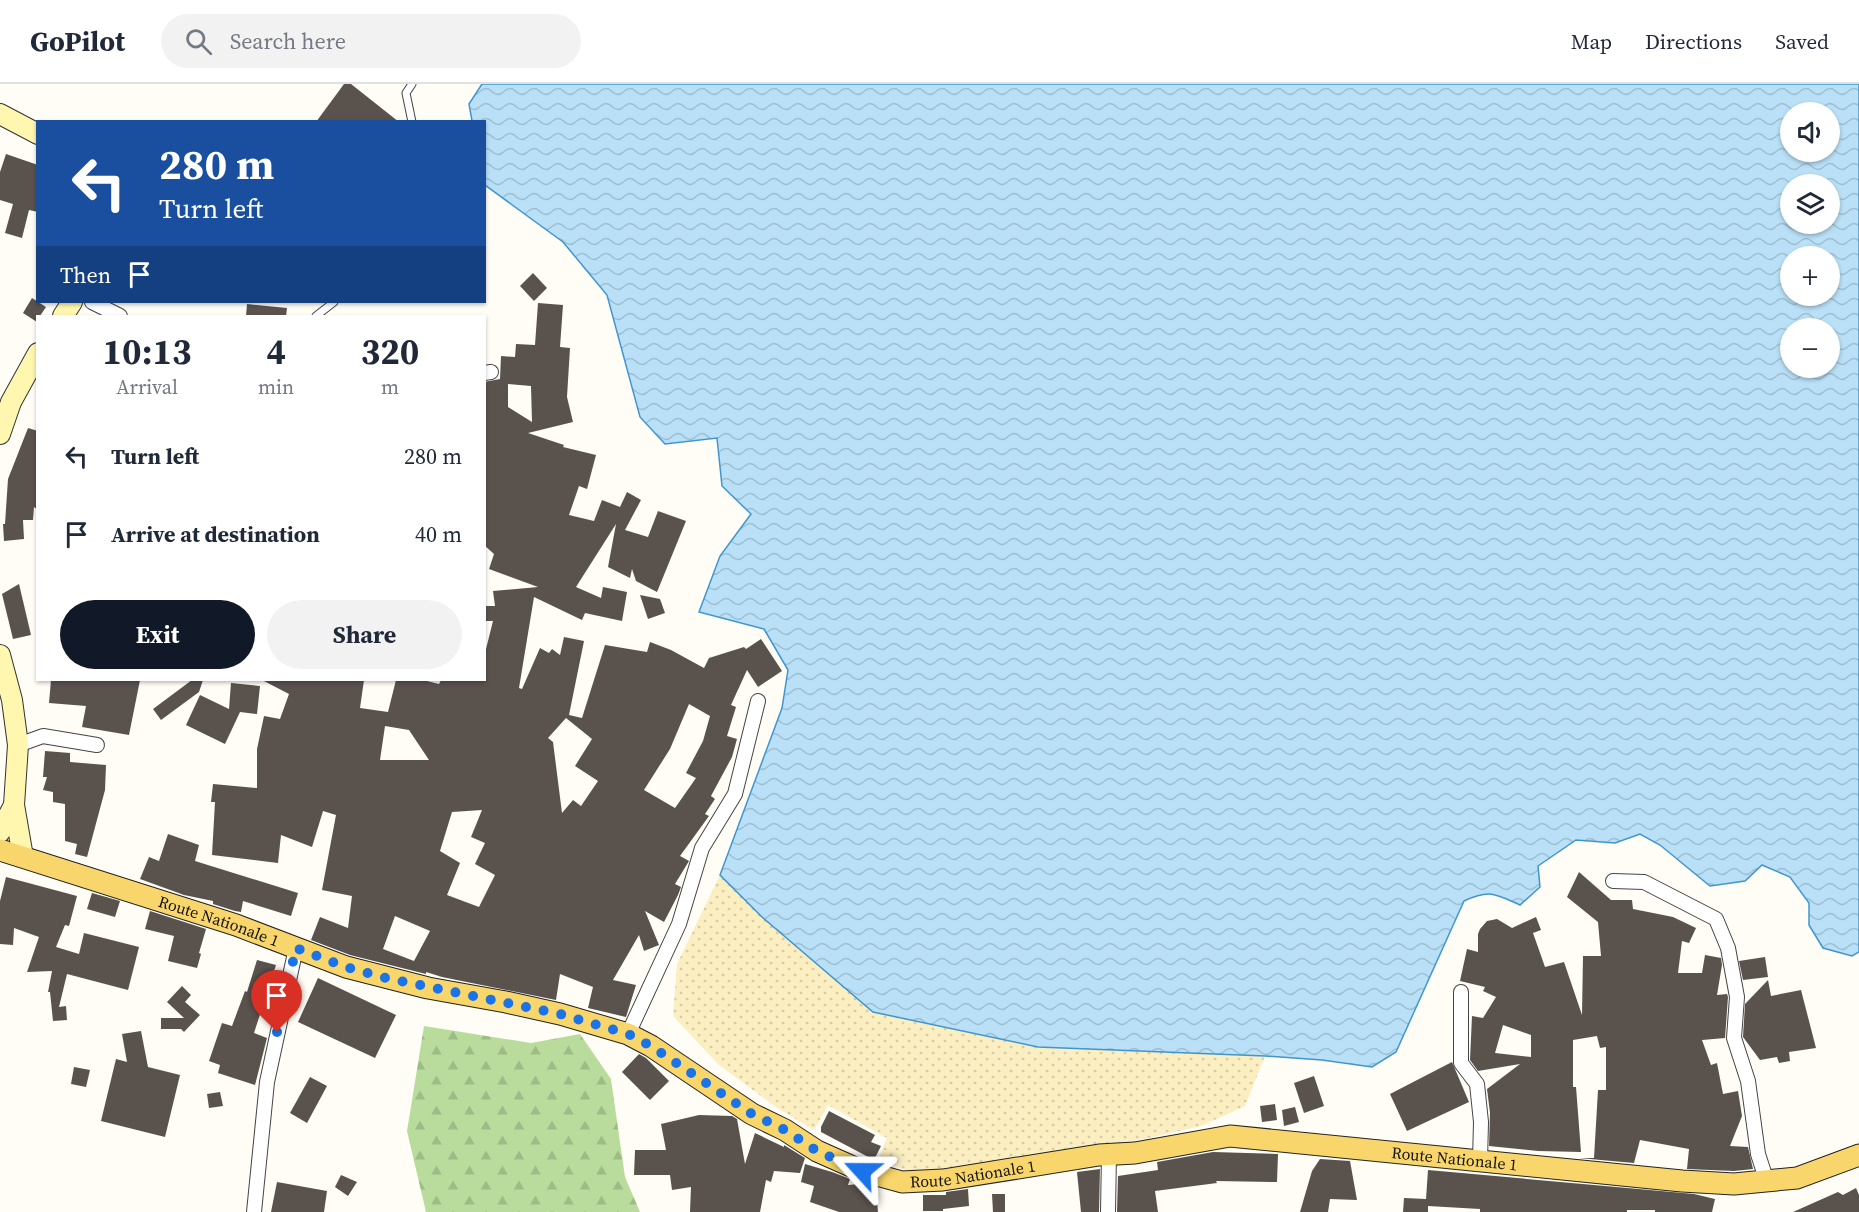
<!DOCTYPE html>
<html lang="en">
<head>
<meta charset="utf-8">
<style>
	:root { --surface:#fff; --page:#f2f2f3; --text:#1f2937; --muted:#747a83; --line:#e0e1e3; --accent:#111827 }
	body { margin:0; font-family:"Source Serif 4",serif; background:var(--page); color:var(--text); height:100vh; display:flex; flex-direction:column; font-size:22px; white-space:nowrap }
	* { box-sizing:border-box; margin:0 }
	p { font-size:20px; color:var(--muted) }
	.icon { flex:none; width:33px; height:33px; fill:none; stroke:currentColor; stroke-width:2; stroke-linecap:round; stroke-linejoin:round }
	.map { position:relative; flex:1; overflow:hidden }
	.panel { position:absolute; left:36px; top:231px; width:450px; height:366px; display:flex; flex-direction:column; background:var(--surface); border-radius:0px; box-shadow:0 2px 4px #0004 }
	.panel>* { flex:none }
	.banner { position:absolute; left:36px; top:36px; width:450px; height:183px; border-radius:0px; box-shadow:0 2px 4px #0004; background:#1a4fa0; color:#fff; overflow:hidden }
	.tools { position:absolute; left:1780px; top:18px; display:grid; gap:12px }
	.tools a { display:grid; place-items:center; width:60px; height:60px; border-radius:50%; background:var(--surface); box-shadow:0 2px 4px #0004; font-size:30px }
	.pin { position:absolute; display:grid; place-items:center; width:51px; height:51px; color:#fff; margin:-62px -26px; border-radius:50% 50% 50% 0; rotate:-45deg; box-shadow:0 0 6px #0007 }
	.pin .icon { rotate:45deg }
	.me { position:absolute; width:66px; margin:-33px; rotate:294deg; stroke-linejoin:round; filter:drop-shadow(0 0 4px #0008) }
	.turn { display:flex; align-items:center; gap:21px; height:126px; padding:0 24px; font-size:27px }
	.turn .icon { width:78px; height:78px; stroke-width:2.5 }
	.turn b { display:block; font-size:42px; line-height:51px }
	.then { display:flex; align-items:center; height:57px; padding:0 24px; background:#0003; gap:12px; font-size:22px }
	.eta { display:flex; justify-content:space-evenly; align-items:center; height:102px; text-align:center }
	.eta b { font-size:36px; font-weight:700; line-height:42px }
	.cta { display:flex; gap:12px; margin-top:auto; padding:12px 24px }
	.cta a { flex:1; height:69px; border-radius:36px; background:var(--accent); color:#fff; font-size:24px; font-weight:700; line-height:69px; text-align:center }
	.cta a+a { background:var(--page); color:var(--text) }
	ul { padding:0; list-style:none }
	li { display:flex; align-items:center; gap:18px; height:78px; padding:0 24px }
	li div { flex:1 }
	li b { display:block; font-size:22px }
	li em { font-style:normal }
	header { display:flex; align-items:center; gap:36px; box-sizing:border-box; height:84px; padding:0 30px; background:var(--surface); border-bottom:2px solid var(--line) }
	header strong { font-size:28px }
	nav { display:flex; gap:33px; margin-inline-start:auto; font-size:21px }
	.search { width:420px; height:54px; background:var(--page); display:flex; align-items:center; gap:15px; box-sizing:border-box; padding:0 21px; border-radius:33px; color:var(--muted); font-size:22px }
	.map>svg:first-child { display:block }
	.forest { fill:url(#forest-firs) }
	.sand { fill:url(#sand-dots) }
	.water { fill:url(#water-waves); stroke:#3f96cf; stroke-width:1.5; fill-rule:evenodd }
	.building { fill:#5a524d; fill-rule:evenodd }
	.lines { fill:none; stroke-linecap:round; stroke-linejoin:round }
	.service-casing { stroke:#444; stroke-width:9 }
	.minor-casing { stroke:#444; stroke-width:16 }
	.secondary-casing { stroke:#333; stroke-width:22 }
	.primary-casing { stroke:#222; stroke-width:23 }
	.service { stroke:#fff; stroke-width:7 }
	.minor { stroke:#fff; stroke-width:14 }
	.secondary { stroke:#fff6b0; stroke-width:20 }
	.primary { stroke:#f9d66b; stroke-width:21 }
	.route { stroke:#1a73e8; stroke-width:10; stroke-dasharray:0 18 }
	.labels { text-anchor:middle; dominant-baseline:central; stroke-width:6; stroke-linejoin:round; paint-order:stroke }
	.street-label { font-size:16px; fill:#111; stroke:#fff }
</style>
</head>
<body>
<header>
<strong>GoPilot</strong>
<div class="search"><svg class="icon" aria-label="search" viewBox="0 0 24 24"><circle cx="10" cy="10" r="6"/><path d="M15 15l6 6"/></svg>Search here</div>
<nav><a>Map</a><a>Directions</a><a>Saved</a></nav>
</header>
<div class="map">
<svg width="1859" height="1128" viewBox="0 0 1859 1128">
	<defs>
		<pattern id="forest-firs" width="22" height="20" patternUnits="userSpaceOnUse" patternTransform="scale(1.5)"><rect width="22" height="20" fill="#b9dc9c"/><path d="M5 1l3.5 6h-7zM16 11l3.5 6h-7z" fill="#9ebc85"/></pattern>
		<pattern id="sand-dots" width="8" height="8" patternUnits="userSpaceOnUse" patternTransform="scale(1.5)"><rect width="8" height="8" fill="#fbeec1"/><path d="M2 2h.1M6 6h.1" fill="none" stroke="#d6cba5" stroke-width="1.8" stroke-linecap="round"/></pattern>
		<pattern id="water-waves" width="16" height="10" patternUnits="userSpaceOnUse" patternTransform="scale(1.5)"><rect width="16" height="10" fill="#b9e0f7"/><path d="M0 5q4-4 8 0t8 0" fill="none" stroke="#9ebfd3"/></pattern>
	</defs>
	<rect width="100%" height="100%" fill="#fffdf5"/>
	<!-- forest -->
	<polygon class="forest" points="424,942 531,959 580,950 611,995 625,1093 640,1128 426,1128 407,1047"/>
	<!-- sand -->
	<polygon class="sand" points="720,791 762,833 1038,963 1265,972 1245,1022 1201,1042 1148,1054 950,1090 910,1089 879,1074 887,1054 828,1021 814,1046 777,1024 718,980 673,932 677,880"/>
	<!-- water -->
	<path class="water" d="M482,0H1859V868L1852,872L1823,864L1809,841V819L1790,793L1762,781L1745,797L1710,802L1660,761L1640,750L1615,759L1576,756L1538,782L1540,803L1520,821C1495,810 1490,805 1464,817L1396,968L1372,983L1322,976L1265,972L1038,963L873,928L762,833L720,791L782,624L788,586L764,545L699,528L720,472L751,430L722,402L717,354L665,360L640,333L607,211L563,158L485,101L484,38L472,37L469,20ZM1791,28H1830V68H1791ZM1791,100H1830V140H1791ZM1791,172H1830V212H1791ZM1791,244H1830V284H1791Z"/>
	<!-- building -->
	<g class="building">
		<polygon points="344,0 351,0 399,38 316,38"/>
		<polygon points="6,70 38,81 38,128 29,126 22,154 5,149 13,120 0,116 0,88"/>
		<polygon points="533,189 547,204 534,217 520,202"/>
		<polygon points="32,214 46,223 40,232 38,232 37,238 23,229"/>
		<path d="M538,219L563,221L560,263L570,264L567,313L573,338L528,349L564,361L563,363L596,371L587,405L579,402L569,431L594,437L602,416L620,423L627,408L641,416L625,446L648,453L658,427L686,437L657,508L636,497L632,485L630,494L608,483L616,440L576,503L601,514L603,503L627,508L622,537L585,529L582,536L534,513L519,604L522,605L540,564L549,569L552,565L560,571L564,553L584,557L569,631L582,634L605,561L647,568L650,558L671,566L704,584L709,574L744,563L746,565L761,555L782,587L758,603L747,586L731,621L736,623L727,652L737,655L732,673L711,712L715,715L705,730L709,732L680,772L689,777L675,800L681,803L678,811L664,838L645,827L659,861L644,867L639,851L613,896L636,901L626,933L588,924L593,903L560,890L556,916L442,893L426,888V890L350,871L311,856L320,833L348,844L352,812L322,806L336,731L323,727L312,763L281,751L278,779L212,771L215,718H211L213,700L257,704V665L264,632L280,635L289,610L262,596H364L360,624L388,628L396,596H423L439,600L441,596H484V573L493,537H484V522H495L493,507L538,503L489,485L494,470L484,461V298L500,295L501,272L515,273L516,260L535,261ZM508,300L531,302L532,338L508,323ZM689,620L710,632L703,657L686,689L696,694L675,724L644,706L670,665ZM566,634L592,655L575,682L598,697L581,722L573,716L562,729L553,658L548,654ZM385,642L409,646L429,676H380ZM482,726L471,753L485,759L475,780L495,791L479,823L447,811L460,779L440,767L452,728ZM395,832L430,847L414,877L383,865Z"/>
		<polygon points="247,220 287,224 286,232 246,232"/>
		<polygon points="28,344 38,347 38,426 34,423 33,436 23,436 24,455 4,457 3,440 5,440 8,395"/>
		<polygon points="19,500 31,551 13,555 2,510"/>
		<polygon points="640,511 660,515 665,529 648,535"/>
		<polygon points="51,596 140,596 129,651 82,643 86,622 49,619"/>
		<polygon points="192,596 203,596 199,608 161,636 153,625"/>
		<polygon points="231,599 260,602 257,630 240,628 225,660 186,641 200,611 229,625"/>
		<polygon points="45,667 70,669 70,678 106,681 105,706 87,773 75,770 77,760 65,757 65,720 53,718 53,708 43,706 47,693 43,693"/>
		<polygon points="168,750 199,761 195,777 298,809 291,832 243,817 241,828 235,827 213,820 213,817 184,811 140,795 149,773 159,777"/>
		<path d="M1579,788L1611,816H1632L1633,825L1673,833L1696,844L1689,859L1682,857L1678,889H1702L1705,871L1721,874L1722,881L1717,911L1727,910L1728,913L1725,954L1702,956L1711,981L1717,979L1723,1010L1738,1007L1742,1032L1730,1062L1748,1063L1753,1085L1734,1087L1687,1085L1689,1065L1640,1056L1634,1079L1579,1074H1594L1598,1006H1606V963L1600,964L1597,952L1573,956V1003H1576L1581,1068L1538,1067L1489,1062L1490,1029L1487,1005L1520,980L1478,987L1470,976L1472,932L1483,934L1496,913L1483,907L1485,903L1460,897L1467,865L1478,868V850L1480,845L1487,837L1497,835L1512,844L1536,833L1541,846L1533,849L1545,883L1564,878L1582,931L1583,872H1601L1598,838L1567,813ZM1503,941L1531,951V973L1495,969Z"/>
		<polygon points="6,793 77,812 69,842 65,841 56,863 79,870 84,849 139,863 128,906 67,890 59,923 66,922 67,936 53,937 50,908 48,908 52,887 27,888 39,853 14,844 13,861 0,860 0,817"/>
		<polygon points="92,809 120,817 115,833 87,825"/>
		<polygon points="150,827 206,845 199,869 201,870 197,884 168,877 174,852 145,845"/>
		<polygon points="1765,873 1768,893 1743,896 1739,877"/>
		<polygon points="257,876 276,881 254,949 267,954 255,1001 218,989 220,981 209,977 222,939 232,942 245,907 247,908"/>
		<polygon points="318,894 396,931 375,974 298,938"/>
		<polygon points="1768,896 1771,912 1801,906 1816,964 1789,968 1790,977 1779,979 1777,973 1760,976 1743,953 1745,920"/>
		<polygon points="182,902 191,911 185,918 200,931 184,948 181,945 161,945 161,934 184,934 167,918"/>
		<polygon points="141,947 148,983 180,991 165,1053 101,1037 116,975 127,978 122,950"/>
		<polygon points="639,970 646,974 669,997 650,1016 622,988"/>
		<polygon points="1452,978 1469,1018 1407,1047 1390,1010"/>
		<polygon points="74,983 90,986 86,1003 71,1000"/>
		<polygon points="1314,992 1324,1022 1304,1029 1294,999"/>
		<polygon points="310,993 327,1002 307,1039 290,1029"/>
		<polygon points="220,1008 223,1022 209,1024 207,1010"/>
		<polygon points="1275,1020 1277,1036 1262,1038 1260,1022"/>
		<polygon points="1295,1023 1299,1038 1284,1042 1282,1026"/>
		<polygon points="829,1027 875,1051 871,1058 881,1062 874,1076 821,1048 821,1043"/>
		<polygon points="699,1031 732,1032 737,1035 745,1080 755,1049 784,1063 784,1061 805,1074 800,1089 774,1087 771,1098 766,1096 760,1128 690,1128 691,1103 672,1106 670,1091 634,1091 635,1066 666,1066 661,1040"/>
		<polygon points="1213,1068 1278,1070 1277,1098 1216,1097 1217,1099 1155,1107 1158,1128 1117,1128 1118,1092 1158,1086 1157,1078"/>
		<polygon points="1320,1075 1350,1077 1357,1116 1330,1115 1328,1128 1300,1128 1312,1087"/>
		<polygon points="805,1080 832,1088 850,1095 848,1101 860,1100 876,1104 878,1128 839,1128 810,1118 814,1102 801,1098"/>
		<polygon points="1100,1085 1099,1128 1081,1128 1077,1088"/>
		<polygon points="1428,1086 1694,1110 1715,1115 1712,1128 1655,1128 1655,1126 1627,1126 1627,1128 1480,1128 1480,1125 1428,1122 1428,1128 1403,1128 1404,1114 1426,1115"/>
		<polygon points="341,1091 357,1098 348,1112 335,1103"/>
		<polygon points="277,1098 327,1107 324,1128 271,1128"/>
		<polygon points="1856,1104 1859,1111 1859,1128 1793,1128 1838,1108 1843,1111"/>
		<polygon points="968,1105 969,1122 943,1125 943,1127 923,1127 923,1111 946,1111 946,1108"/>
		<polygon points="992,1110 1005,1110 1005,1128 993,1128"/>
	</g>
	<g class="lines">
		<!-- service casing -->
		<g class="service-casing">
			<g id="service">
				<polyline points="412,0 406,9 412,38"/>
				<polyline points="316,232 334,218"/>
			</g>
		</g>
		<!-- minor casing -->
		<g class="minor-casing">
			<g id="minor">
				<polyline points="92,218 120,232"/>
				<polyline points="484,289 491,288"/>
				<polyline points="18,661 43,652 97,661"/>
				<polyline points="1613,797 1644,798 1716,835 1728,864 1737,913 1734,954 1748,997 1758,1070 1767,1098"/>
				<polyline points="1461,908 1461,979 1477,1000 1481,1038 1480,1077"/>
				<polyline points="628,950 679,840 702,764 735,710 758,617"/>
				<polyline points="254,1128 267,998 296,864"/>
				<polyline points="1108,1128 1109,1070"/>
			</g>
		</g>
		<!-- secondary casing -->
		<g class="secondary-casing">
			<g id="secondary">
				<polyline points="0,30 38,50"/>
				<polyline points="63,232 72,218"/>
				<polyline points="0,350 11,318 38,269"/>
				<polyline points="0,571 12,616 18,661 14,721 23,773"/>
				<polyline points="0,748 14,721"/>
			</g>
		</g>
		<!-- primary casing -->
		<g class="primary-casing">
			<g id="primary">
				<path id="s1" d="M0,766L236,841L346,883L428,904L506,918L560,930L628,950L651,962L752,1030L785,1046L817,1067L862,1087L902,1098L943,1096L1099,1071L1135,1069L1230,1052L1682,1097L1734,1100L1797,1094L1859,1071"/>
			</g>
		</g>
		<!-- service -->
		<use href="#service" class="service"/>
		<!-- minor -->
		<use href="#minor" class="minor"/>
		<!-- secondary -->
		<use href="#secondary" class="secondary"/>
		<!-- primary -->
		<use href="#primary" class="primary"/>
	</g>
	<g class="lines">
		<!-- route -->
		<polyline class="route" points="277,948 296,864 346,883 386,894 560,930 628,950 651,962 752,1030 785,1046 817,1067 862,1087"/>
	</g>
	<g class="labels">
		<!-- street labels -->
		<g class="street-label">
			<text stroke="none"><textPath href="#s1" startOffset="230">Route Nationale 1</textPath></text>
			<text stroke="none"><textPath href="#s1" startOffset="1526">Route Nationale 1</textPath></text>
			<text stroke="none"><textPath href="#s1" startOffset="1040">Route Nationale 1</textPath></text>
		</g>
	</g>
</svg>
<div class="tools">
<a><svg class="icon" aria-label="sound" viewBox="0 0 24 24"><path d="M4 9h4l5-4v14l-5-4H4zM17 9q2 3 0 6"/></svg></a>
<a><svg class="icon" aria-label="layers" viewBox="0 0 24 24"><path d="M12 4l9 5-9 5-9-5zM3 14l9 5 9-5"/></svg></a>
<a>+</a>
<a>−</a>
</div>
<div class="pin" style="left:277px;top:948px;background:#d93025"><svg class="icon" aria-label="arrive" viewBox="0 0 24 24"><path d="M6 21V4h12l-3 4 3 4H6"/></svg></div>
<svg class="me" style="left:862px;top:1087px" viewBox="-20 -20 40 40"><path d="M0-17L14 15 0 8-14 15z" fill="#1a73e8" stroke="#fff" stroke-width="4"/></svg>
<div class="banner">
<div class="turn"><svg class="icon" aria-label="left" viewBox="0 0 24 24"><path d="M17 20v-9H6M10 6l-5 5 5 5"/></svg><div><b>280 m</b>Turn left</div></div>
<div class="then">Then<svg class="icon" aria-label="arrive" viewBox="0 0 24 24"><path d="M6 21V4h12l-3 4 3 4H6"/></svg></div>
</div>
<section class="panel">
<div class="eta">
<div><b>10:13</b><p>Arrival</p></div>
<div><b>4</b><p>min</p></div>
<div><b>320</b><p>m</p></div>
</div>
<ul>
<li><svg class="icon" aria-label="left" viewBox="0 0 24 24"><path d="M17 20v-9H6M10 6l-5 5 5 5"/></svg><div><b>Turn left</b></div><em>280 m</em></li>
<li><svg class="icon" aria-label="arrive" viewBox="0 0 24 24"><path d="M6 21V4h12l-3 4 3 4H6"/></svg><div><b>Arrive at destination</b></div><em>40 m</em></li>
</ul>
<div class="cta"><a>Exit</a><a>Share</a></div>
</section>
</div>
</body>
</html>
